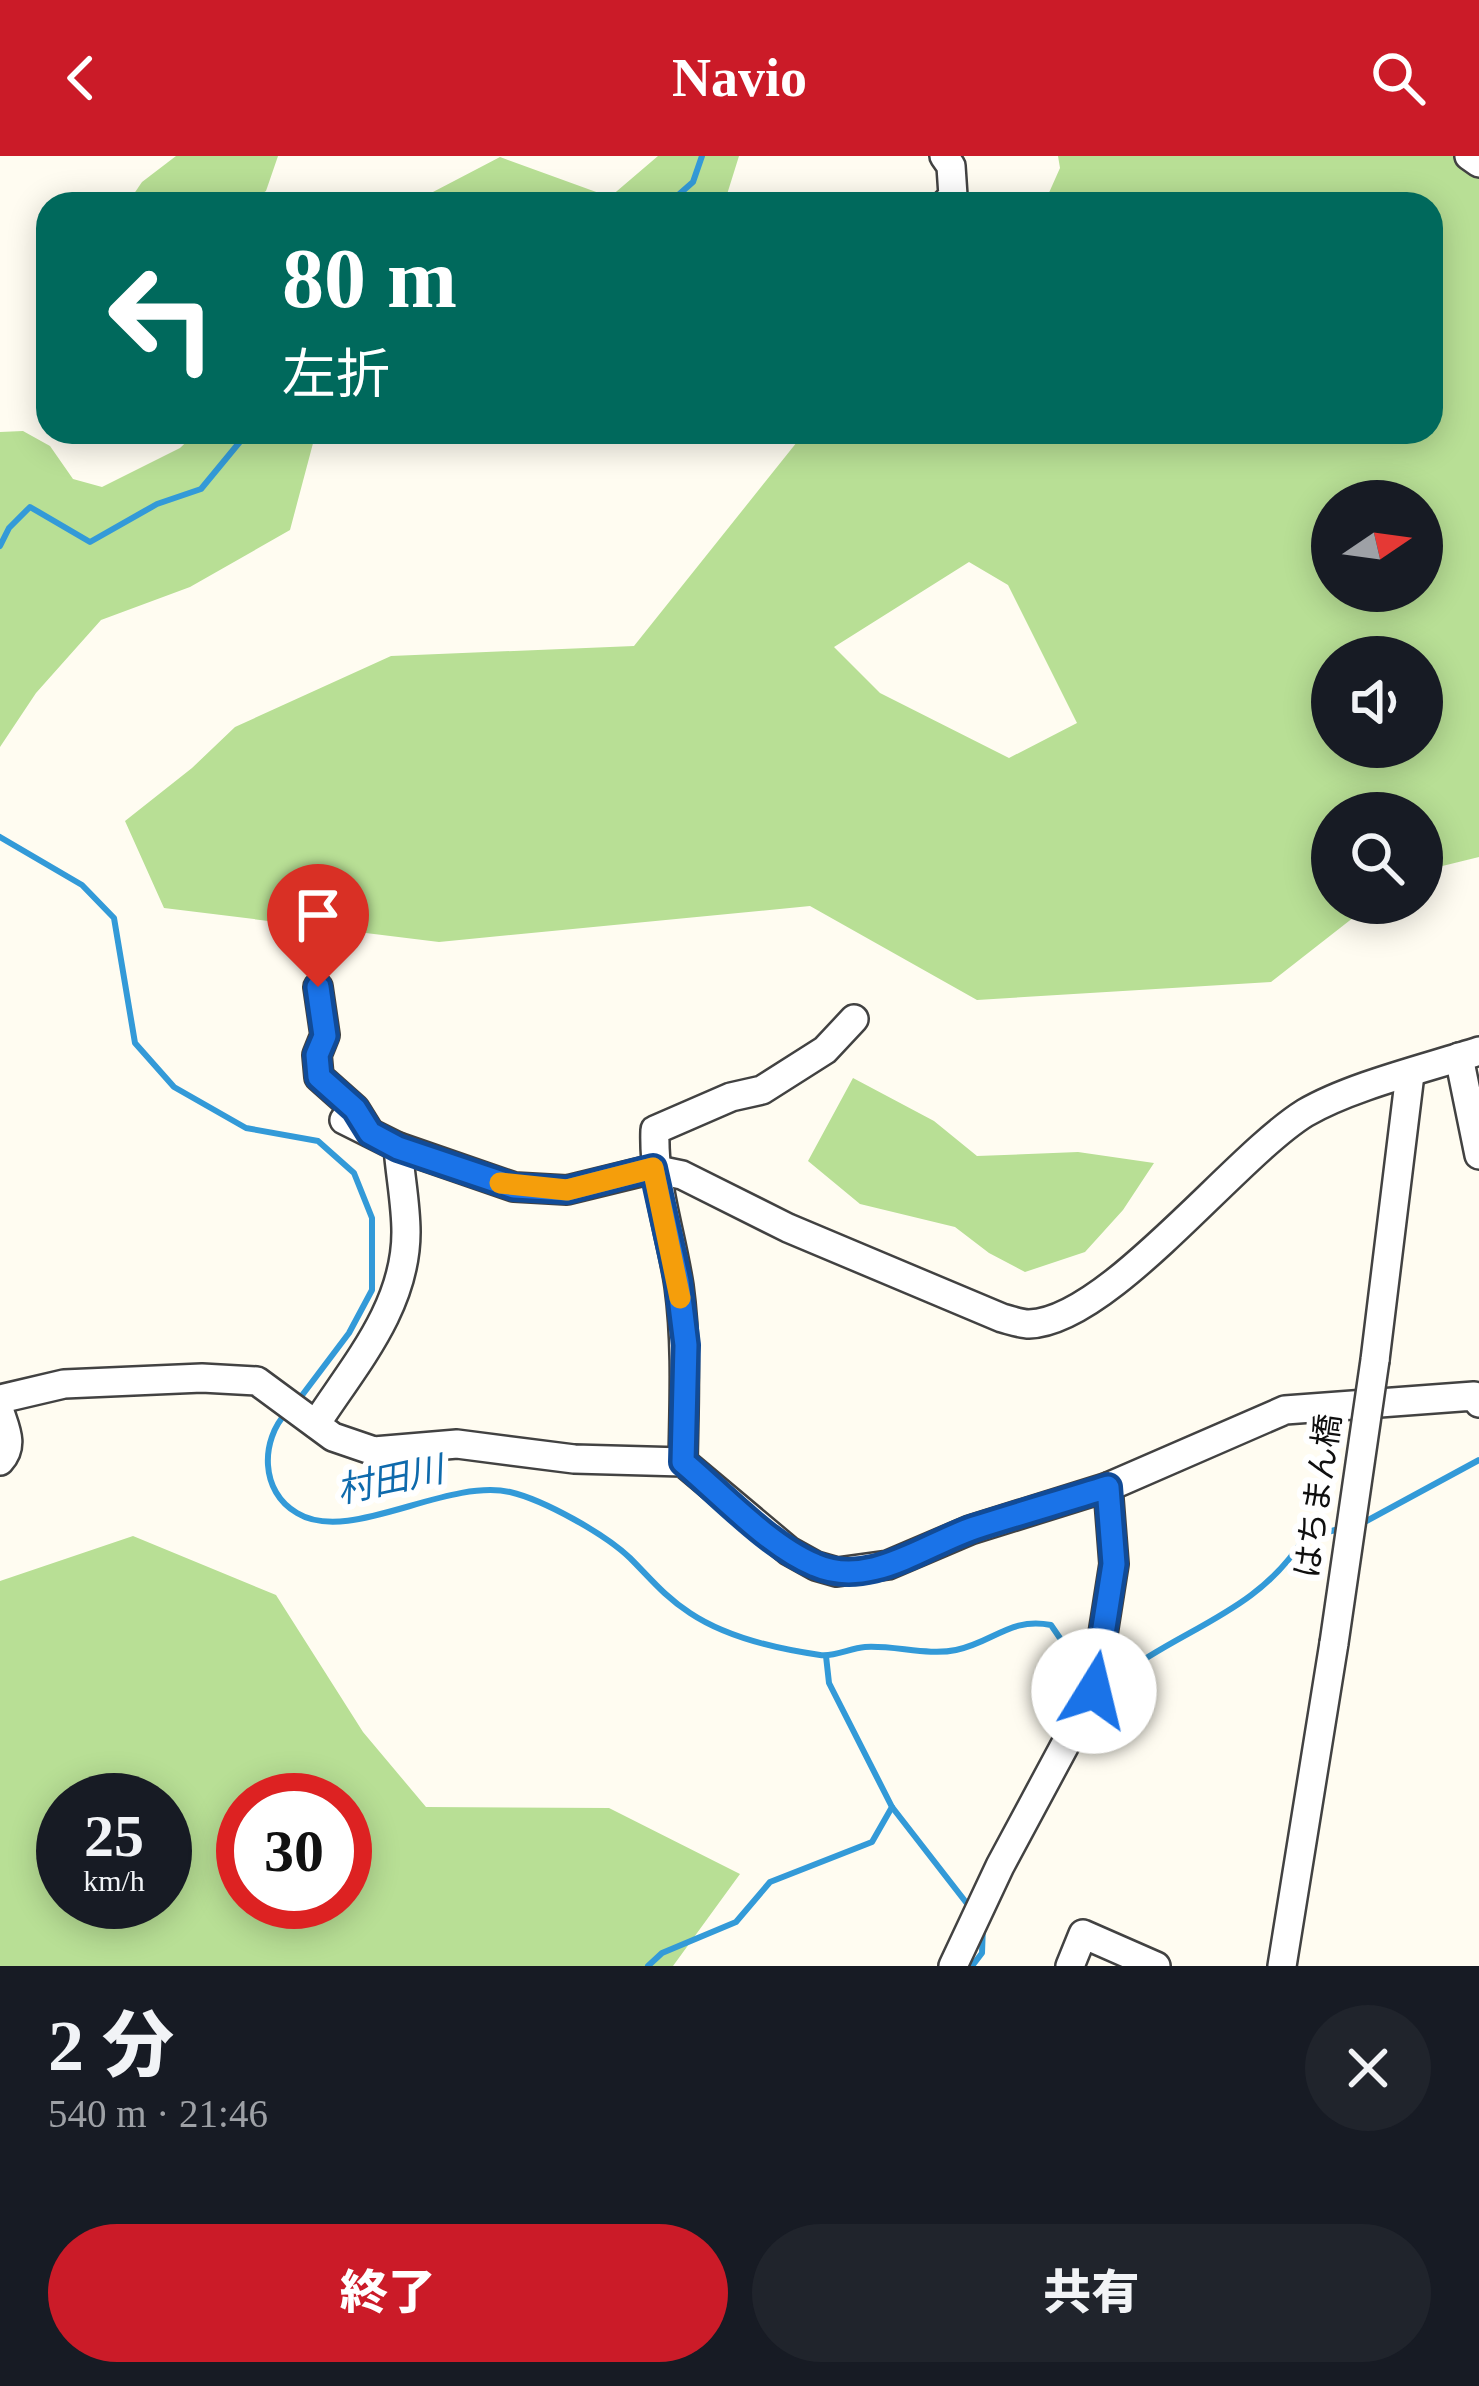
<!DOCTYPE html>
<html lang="ja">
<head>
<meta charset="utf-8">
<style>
	:root { --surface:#171b24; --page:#20242c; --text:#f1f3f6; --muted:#9ea1a6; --accent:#cb1b28 }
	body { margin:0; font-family:"Times New Roman","Noto Sans JP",serif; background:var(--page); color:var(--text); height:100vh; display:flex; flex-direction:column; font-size:45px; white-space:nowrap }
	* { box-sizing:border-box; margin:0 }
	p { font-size:39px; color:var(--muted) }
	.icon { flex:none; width:66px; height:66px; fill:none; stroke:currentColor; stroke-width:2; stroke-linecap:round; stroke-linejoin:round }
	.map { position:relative; height:1810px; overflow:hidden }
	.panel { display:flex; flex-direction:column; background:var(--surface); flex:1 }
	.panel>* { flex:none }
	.hud { position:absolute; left:36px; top:36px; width:1407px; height:252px; border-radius:36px; box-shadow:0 6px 30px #0003; background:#00695c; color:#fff; overflow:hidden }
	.needle { width:78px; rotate:77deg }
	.tools { position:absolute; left:1311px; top:324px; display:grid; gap:24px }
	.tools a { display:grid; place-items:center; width:132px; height:132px; border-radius:50%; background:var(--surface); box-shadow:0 6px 30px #0003; font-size:60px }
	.speed { position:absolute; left:36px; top:1617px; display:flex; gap:24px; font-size:60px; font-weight:700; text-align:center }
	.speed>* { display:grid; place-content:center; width:156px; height:156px; border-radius:50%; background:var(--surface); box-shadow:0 6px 30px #0003; line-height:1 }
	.speed small { font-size:30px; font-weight:400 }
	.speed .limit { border:18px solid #d22; background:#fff; color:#111 }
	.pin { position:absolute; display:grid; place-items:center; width:102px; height:102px; color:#fff; margin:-123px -51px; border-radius:50% 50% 50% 0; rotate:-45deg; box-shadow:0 0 12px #0007 }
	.pin .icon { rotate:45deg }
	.me { position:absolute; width:132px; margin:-66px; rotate:9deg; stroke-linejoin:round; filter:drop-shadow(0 0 9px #0008) }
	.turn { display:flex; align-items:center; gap:42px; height:252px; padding:0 48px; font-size:54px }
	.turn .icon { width:156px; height:156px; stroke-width:2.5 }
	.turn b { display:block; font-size:84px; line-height:102px }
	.round { display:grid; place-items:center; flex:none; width:126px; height:126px; border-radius:63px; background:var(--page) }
	.headline { display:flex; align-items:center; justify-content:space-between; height:204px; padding:0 48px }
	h1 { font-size:72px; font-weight:800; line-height:90px }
	.cta { display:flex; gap:24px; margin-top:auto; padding:24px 48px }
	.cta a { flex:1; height:138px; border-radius:72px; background:var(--accent); color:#fff; font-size:48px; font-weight:800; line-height:138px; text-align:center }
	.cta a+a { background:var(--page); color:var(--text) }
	header { display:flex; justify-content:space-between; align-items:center; height:156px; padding:0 48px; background:var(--accent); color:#fff; font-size:54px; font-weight:800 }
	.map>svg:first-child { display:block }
	.forest { fill:#b8df95; fill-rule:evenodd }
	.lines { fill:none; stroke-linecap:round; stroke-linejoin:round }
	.stream { stroke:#339ad8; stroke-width:6 }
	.minor-casing { stroke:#424242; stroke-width:32 }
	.minor { stroke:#fff; stroke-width:27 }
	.minor-bridge-casing { stroke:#424242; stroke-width:32; stroke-linecap:butt }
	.minor-bridge { stroke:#fff; stroke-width:27 }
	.route-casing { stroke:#114b97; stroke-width:30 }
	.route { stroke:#1a73e8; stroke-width:21 }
	.slow { stroke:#f59e0b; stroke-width:21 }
	.labels { text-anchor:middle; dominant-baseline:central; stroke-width:12; stroke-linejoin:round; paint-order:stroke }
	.street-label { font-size:33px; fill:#0f0f0f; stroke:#fff }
	.water-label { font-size:36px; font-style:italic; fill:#0e6aac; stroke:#fff }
</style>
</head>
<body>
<header><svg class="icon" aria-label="back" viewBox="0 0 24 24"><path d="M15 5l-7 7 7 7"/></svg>Navio<svg class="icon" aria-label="search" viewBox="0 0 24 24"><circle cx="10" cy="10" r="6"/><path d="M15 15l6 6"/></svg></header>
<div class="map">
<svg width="1479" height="1810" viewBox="0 0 1479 1810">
	<rect width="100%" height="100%" fill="#fffcf1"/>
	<!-- forest -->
	<g class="forest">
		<polygon points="176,0 278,0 266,35 244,48 127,48 142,26"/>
		<polygon points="658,0 739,0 724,48 410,48 500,1 610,41"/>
		<path d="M1058,0H1479V701L1422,715V657H1332V747H1372L1271,826L977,844L810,750L439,786L164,752L125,665L192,612L235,571L391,500L634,490L805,276H1431V48H1044L1060,12ZM1332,345H1422V435H1332ZM969,406L1008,429L1077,567L1009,602L880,537L834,491ZM1332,501H1422V591H1332Z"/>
		<polygon points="23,275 50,290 73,323 102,331 180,292 197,276 316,276 290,374 190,431 101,464 36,537 0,591 0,276"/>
		<polygon points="853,922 934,965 977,1000 1078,996 1154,1007 1123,1054 1085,1096 1025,1116 989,1097 955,1071 860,1048 808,1005"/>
		<path d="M133,1380L276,1439L363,1576L426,1651L609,1652L740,1718L673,1810H0V1425ZM165,1644V1746H63V1644ZM345,1644V1746H243V1644Z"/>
	</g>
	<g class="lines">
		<!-- stream -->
		<g class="stream">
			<polyline points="487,48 533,48"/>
			<polyline points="668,48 693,26 702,0"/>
			<polyline points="0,390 9,372 30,351 90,386 157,348 201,333 248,276"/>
			<polyline points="0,681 82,729 114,762 135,887 174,931 246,972 318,985 354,1017 372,1062 372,1134 349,1177 297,1246"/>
			<path d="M287,1256C260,1284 260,1336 297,1357C349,1389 445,1322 510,1336C544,1344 605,1378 630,1402C650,1422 665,1441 690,1457C726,1481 778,1493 820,1499C835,1501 850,1492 865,1491C894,1489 928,1500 956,1494C994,1486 1010,1461 1051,1469L1079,1510L1088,1512"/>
			<polyline points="1361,1368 1479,1304"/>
			<polyline points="826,1500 829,1527 892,1651 972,1754"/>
			<path d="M1107,1516L1121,1519C1186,1471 1259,1455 1304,1382L1343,1372"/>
			<polyline points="648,1810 662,1797 736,1766 770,1726 872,1686 892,1651"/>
			<polyline points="972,1810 982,1797 983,1769"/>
		</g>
		<!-- minor casing -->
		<g class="minor-casing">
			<g id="minor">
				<polyline points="944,0 951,10 953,40 945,48"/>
				<polyline points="1469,0 1479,7"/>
				<polyline points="318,831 325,879 317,899 319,921 355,953 368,974"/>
				<polyline points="1459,901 1479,999"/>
				<path d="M344,964L398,991L514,1031L567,1034L653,1013L682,1019L788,1072L1002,1162C1010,1164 1021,1168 1029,1168C1108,1166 1233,1002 1305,957C1351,930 1427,912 1479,895"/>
				<polyline points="1375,1204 1410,918"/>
				<polyline points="0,1243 64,1228 202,1222 257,1225 333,1281 374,1295 457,1288 574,1303 683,1306 789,1395 816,1410 837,1416 888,1409 970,1374 1108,1331 1285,1254 1474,1240 1479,1247"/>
				<path d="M0,1256C6,1274 14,1290 0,1305"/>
				<path d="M316,1268C355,1208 406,1151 406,1076C406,1048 400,1019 398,991"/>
				<path d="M683,1306C684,1247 687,1189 679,1130C671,1077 653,1028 655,974L731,941L762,934L825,894L854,863"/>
				<polyline points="953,1810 1000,1710 1094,1535 1114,1408 1108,1331"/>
				<polyline points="1070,1810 1083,1778 1156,1810"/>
				<polyline points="1282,1810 1334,1487"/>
			</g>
		</g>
		<!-- minor -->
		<use href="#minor" class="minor"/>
		<!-- minor-bridge casing -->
		<g class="minor-bridge-casing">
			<polyline id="minor-bridge" points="1334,1487 1375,1204"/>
		</g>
		<!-- minor-bridge -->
		<use href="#minor-bridge" class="minor-bridge"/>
	</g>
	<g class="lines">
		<!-- route casing -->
		<g class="route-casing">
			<path id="route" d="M318,831L325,880L317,899L319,921L355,953L370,977L398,992L514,1031L567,1034L653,1012L678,1125L686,1189L683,1306C721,1338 769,1390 815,1409C869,1433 924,1389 974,1372C1018,1358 1063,1345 1108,1331L1114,1408L1094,1535"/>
		</g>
		<!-- route -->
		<use href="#route" class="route"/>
		<!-- slow -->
		<polyline class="slow" points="500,1027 567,1034 653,1012 680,1142"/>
	</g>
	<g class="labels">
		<!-- street labels -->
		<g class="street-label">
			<text transform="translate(1318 1340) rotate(-82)">はちまん橋</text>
		</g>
		<!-- water labels -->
		<g class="water-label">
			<text transform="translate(390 1324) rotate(-12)">村田川</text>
		</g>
	</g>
</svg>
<div class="tools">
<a><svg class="needle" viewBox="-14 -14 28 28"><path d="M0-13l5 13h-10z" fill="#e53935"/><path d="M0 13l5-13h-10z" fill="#9ea1a6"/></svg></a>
<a><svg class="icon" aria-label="sound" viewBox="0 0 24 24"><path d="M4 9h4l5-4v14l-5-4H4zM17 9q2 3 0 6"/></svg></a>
<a><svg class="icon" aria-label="search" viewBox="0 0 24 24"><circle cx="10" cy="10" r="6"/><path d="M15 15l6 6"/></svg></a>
</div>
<div class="speed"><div>25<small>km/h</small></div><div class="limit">30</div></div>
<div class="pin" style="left:318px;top:831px;background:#d93025"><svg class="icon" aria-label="arrive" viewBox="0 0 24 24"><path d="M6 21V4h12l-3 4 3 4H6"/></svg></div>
<svg class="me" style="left:1094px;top:1535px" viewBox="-20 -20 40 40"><circle r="19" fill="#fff"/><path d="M0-13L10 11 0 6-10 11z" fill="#1a73e8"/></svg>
<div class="hud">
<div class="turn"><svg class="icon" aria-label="left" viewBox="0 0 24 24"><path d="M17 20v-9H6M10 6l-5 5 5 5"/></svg><div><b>80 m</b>左折</div></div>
</div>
</div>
<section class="panel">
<div class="headline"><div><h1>2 分</h1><p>540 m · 21:46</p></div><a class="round"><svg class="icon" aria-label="close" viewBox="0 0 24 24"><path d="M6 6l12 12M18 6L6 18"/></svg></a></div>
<div class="cta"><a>終了</a><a>共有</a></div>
</section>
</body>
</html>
